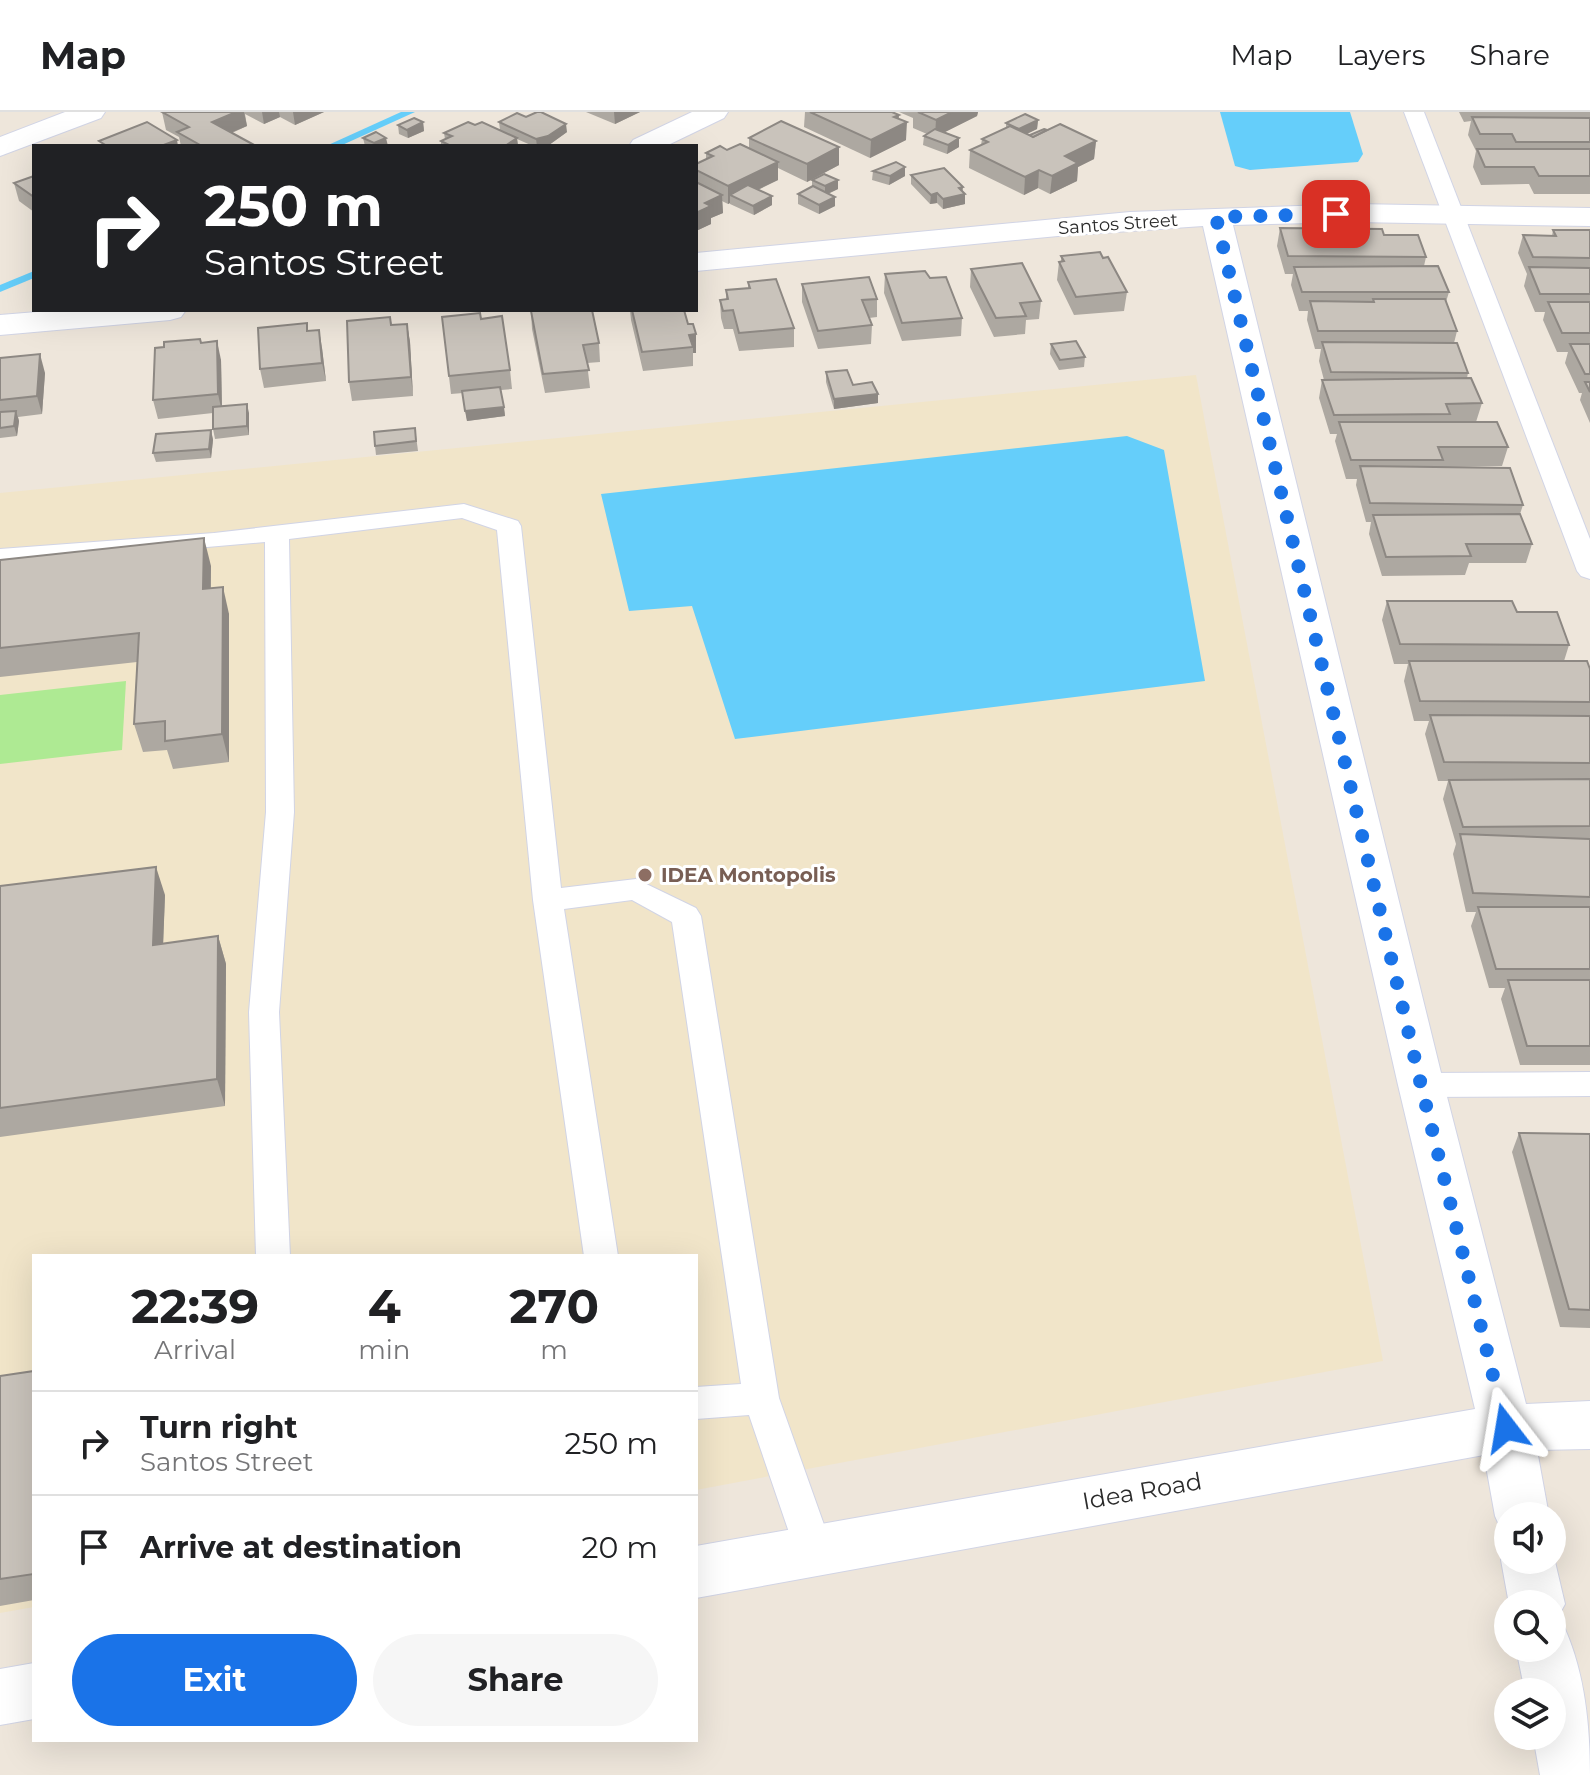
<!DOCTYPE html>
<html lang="en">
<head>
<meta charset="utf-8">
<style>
	:root { --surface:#fff; --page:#f6f6f6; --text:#202124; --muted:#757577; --line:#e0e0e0; --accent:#1a73e8 }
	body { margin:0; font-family:Montserrat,sans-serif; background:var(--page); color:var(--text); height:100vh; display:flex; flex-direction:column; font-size:30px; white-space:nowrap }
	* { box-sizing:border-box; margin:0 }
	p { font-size:26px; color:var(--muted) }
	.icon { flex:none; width:44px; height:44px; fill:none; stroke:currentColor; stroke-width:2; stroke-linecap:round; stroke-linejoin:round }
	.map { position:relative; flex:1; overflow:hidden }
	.panel { position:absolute; left:32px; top:1142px; width:666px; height:488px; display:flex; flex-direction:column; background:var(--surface); border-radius:0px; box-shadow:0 8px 32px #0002 }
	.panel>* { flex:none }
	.banner { position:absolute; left:32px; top:32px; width:666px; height:168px; border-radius:0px; box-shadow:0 8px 32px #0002; background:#202124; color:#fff; overflow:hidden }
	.buttons { position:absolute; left:1494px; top:1390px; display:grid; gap:16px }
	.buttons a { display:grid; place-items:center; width:72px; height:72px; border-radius:50%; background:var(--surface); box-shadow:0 8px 32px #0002; font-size:40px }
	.pin { position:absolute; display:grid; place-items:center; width:68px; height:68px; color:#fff; margin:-34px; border-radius:16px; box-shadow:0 4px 12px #0006 }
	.me { position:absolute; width:88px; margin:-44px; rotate:346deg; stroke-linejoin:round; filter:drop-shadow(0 0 6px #0008) }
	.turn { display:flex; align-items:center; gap:28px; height:168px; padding:0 40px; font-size:36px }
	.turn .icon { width:104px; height:104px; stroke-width:2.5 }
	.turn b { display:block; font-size:56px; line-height:68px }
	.eta { display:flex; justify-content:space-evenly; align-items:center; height:136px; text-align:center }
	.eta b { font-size:48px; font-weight:700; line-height:56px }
	.cta { display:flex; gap:16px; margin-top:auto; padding:16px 40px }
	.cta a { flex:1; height:92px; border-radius:48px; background:var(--accent); color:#fff; font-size:32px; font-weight:700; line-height:92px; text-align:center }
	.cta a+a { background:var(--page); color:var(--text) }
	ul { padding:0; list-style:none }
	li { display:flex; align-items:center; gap:24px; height:104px; padding:0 40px; border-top:2px solid var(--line) }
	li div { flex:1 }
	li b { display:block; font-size:30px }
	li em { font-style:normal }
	header { display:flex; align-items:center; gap:48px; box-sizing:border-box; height:112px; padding:0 40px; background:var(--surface); border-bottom:2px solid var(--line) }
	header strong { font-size:38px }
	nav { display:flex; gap:44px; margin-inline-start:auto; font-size:28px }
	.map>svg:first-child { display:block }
	.education { fill:#f1e5c9 }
	.green { fill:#aeea93 }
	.water { fill:#65cefa }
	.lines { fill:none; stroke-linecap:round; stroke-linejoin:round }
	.stream { fill:#65cefa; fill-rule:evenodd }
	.service-casing { stroke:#d1d4e5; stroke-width:2 }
	.minor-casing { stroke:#d1d4e5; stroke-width:2 }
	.service { fill:#fff; fill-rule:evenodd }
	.minor { fill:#fff; fill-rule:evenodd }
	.wall { fill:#ada8a1 }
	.shaded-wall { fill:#8d8883 }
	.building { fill:#c9c3bb; stroke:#8d8883; stroke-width:2 }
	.route { stroke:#1a73e8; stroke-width:14; stroke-dasharray:0 25.2 }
	.education-dot { fill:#8d6e63; stroke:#fff; stroke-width:3 }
	.labels { text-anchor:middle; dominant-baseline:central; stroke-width:6; stroke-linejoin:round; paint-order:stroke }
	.far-street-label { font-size:18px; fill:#2b2b2b; stroke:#fff }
	.education-label { font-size:20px; font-weight:bold; fill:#785e54; stroke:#fff; text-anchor:start }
	.near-street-label { font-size:24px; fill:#2b2b2b; stroke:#fff }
</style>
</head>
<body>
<header>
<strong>Map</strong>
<nav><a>Map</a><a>Layers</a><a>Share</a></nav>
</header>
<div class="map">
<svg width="1590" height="1663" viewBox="0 0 1590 1663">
	<rect width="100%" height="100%" fill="#eee6db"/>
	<!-- education -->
	<polygon class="education" points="1196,263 1383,1249 696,1378 696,1144 34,1144 34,1495 0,1501 0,381"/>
	<!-- green -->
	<polygon class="green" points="126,569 122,638 0,652 0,583"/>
	<!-- water -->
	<g class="water">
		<polygon points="1220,0 1350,0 1363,42 1358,50 1250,58 1235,54"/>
		<polygon points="1127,324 1164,338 1205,569 735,627 692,494 629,499 601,382"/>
	</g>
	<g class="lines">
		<!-- stream -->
		<g class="stream">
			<polygon points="401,0 415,0 340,34 326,34"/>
			<polygon points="34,159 34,166 0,180 0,173"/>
		</g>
		<!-- service casing -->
		<g class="service-casing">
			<g id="service">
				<polygon points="1404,0 1424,0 1590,427 1590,467 1581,464 1577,459"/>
				<polygon points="464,392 518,409 521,414 561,776 636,767 696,796 701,804 779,1286 833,1438 827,1450 814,1456 801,1450 795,1438 749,1303 696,1307 696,1275 741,1272 672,810 632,788 564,797 618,1144 584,1144 533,788 497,418 462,406 289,427 294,700 279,900 290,1144 256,1144 249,900 266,700 265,430 0,453 0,437 214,421"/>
				<polygon points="1590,960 1590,984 1421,985 1410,982 1405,973 1410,964 1421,961"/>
			</g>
		</g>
		<!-- minor casing -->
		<g class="minor-casing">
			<g id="minor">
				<polygon points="65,0 105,0 101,6 0,44 0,25"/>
				<polygon points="692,0 728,0 724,6 666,34 629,34 633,28"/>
				<polygon points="1354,92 1590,96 1590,114 1354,110 1233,113 1444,973 1526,1292 1590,1289 1590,1337 1537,1338 1549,1404 1508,1404 1508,1424 1503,1422 1495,1404 1484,1343 696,1486 696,1434 1475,1297 1398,973 1203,114 1058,124 696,159 696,141 1130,100"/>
				<polygon points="61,198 186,198 181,205 170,208 0,223 0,203"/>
				<path d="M1508,1433V1448H1552V1437L1565,1492L1554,1512L1565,1517C1585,1562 1590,1614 1590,1663H1540L1533,1624H1552V1580H1525L1516,1536H1552V1492H1509L1501,1448Z"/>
				<polygon points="34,1551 34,1607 0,1613 0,1557"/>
			</g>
		</g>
		<!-- service -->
		<use href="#service" class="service"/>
		<!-- minor -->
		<use href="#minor" class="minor"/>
	</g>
	<!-- wall -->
	<g class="wall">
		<polygon points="162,0 324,0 295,13 280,5 264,12 245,2 247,14 232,21 256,34 181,34 179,25 166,18"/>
		<polygon points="586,0 640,0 615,12"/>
		<polygon points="805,0 892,0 898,7 906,28 870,46 804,15"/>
		<polygon points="899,0 978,0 977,4 945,20 959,26 959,35 947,42 923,33 924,24 927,22 913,16 913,6"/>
		<polygon points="1459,0 1590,0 1590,82 1534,82 1529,72 1481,73 1473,55 1476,39 1468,23 1471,9 1464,10"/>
		<polygon points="526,5 567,20 549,33 545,34 533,34 517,27 518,34 441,34 441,29 445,27 444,21 475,13 500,18 499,10"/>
		<polygon points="1038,8 1037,17 1027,22 1030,23 1047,18 1096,29 1094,47 1078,55 1077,69 1050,82 1038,76 1024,83 969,56 970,38 981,33 982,27 1006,16 1006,11"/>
		<polygon points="423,10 424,19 408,26 399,22 398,13"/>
		<polygon points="363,26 388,34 365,34"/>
		<polygon points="749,26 839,53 807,70 778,56 778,68 758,78 772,93 754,103 730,92 730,91 728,92 722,89 723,101 711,106 711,112 696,119 696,52 706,47 706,41 749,36"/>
		<polygon points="873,59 905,64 889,73 872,68"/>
		<polygon points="911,63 962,80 965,92 943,97 937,91 930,92 911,72"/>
		<polygon points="34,64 34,100 19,89 14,71"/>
		<polygon points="812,68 838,68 838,77 828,82 835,85 835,94 819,102 798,92 798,82 812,75"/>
		<polygon points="1280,116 1384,123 1426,145 1424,154 1449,180 1446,190 1457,219 1454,231 1468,261 1467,266 1482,291 1476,310 1508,335 1502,354 1441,355 1523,393 1520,402 1532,432 1526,451 1469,451 1465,463 1382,464 1369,422 1371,410 1366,410 1356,373 1357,367 1346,367 1335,329 1337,322 1330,322 1319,286 1322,268 1324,268 1319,249 1321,237 1315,237 1307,208 1308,199 1299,199 1291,173 1293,162 1285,162 1277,134"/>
		<polygon points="1553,118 1590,118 1590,311 1580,288 1582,281 1579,281 1565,251 1568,240 1557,240 1543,208 1545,200 1535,200 1524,174 1527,162 1518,141 1523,123 1552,124"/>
		<polygon points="1061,144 1127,180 1124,199 1074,203 1057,168 1059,150 1061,150"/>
		<polygon points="971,157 1041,189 1039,207 1026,208 1025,222 994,225 970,175"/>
		<polygon points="885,162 930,166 962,206 961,224 902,229 884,181"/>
		<polygon points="748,170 794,216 794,235 739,239 733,217 724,217 721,206 720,188 726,187 726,178 748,177"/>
		<polygon points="802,172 877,187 877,205 869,206 872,213 871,232 818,237 802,190"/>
		<polygon points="630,198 684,198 696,241 693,241 693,254 643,259 631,208"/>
		<polygon points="531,199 599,231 600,250 587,251 590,276 545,281 532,217"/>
		<polygon points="390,205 392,213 407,212 410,230 413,284 352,289 349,270"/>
		<polygon points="442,205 481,207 510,258 512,277 501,278 505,304 467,309 463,281 451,282"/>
		<polygon points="307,211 308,219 322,236 326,269 264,276 260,257"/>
		<polygon points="201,231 221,248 222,294 249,301 249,323 215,327 213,317 213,301 158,307 153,288"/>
		<polygon points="1051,232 1085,245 1084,255 1059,258 1050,242"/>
		<polygon points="0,246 45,261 42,302 18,305 19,309 17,324 0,326"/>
		<polygon points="826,260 853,273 878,291 834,297 826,270"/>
		<polygon points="415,316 418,339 376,343 375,334"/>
		<polygon points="211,318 213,328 211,346 156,350 153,341"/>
		<polygon points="0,448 211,454 211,476 229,502 229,650 173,657 167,638 143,640 134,612 137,550 0,565"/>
		<polygon points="1387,489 1517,500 1569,533 1564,549 1590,557 1590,953 1520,953 1501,887 1505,876 1489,876 1471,814 1476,800 1466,800 1453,742 1456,732 1443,687 1448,669 1438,669 1425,622 1429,609 1414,609 1404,569 1408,552 1394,552 1382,508"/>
		<polygon points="0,774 165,783 163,832 218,824 226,852 225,994 0,1025"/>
		<polygon points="1519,1021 1590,1022 1590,1216 1560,1215 1512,1040"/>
		<polygon points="34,1259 34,1488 0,1494 0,1264"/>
	</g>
	<!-- shaded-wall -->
	<g class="shaded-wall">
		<polygon points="236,0 244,0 247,14 216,27 212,10"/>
		<polygon points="262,0 279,0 280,5 264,12"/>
		<polygon points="293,0 324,0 295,13"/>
		<polygon points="614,0 640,0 615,12"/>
		<polygon points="952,0 978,0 977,4 935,25 936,8"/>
		<polygon points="899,3 898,15 907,10 906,28 870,46 871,28 894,5"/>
		<polygon points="1038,8 1037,17 1018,26 1019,17"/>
		<polygon points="423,10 424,19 408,26 407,18"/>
		<polygon points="566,12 567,20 549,33 537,34 536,27"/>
		<polygon points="386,26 388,34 374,34 374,31"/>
		<polygon points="517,26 518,34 505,34"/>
		<polygon points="959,26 959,35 947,42 948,33"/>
		<polygon points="177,28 178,34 161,34"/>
		<polygon points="1096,29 1094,47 1078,55 1077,69 1050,82 1052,64 1065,44"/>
		<polygon points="839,35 839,53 807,70 807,52"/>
		<polygon points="778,50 778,68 738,87 730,83 730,91 728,92 728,74"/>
		<polygon points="905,55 905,64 889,73 890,64"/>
		<polygon points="1039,58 1038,76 1024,83 1025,65"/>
		<polygon points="838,68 838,77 825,83 825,74"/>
		<polygon points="963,75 962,83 965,82 965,92 943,97 943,87 959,76"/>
		<polygon points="937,81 937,91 930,92 931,83"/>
		<polygon points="722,83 723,101 711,106 711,112 696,119 696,101 705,91"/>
		<polygon points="772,84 772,93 754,103 753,94"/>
		<polygon points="835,85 835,94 819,102 819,93"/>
		<polygon points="407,212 410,230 413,284 411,265"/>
		<polygon points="319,218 322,236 326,269 322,251"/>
		<polygon points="696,222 696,241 693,241 693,235 689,223"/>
		<polygon points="217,229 221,248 222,300 218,282"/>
		<polygon points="40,242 45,261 42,302 37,284"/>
		<polygon points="878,282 878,291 834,297 834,287"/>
		<polygon points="247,292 249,301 249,323 247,314"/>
		<polygon points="504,295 505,304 467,309 465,299"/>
		<polygon points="16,299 19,309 17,324 14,314"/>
		<polygon points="211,318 213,328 211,346 209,337"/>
		<polygon points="204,426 211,454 210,505 203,477"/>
		<polygon points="223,475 229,502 229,650 222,622"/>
		<polygon points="156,755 165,783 162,861 153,833"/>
		<polygon points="218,824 226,852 225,994 217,967"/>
	</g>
	<!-- building -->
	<g class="building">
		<polygon points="162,0 236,0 212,10 256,34 202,34 177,20 189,15"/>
		<polygon points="537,0 541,0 566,12 548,24 536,27 499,10 517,1 526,5"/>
		<polygon points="810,0 892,0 899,3 894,5 907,10 871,28"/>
		<polygon points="918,0 952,0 936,8"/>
		<polygon points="1025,2 1038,8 1019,17 1006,11"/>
		<polygon points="1472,5 1590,6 1590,30 1516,30 1512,22 1480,22"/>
		<polygon points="414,6 423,10 407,18 398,13"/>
		<polygon points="781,9 839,35 807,52 749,26"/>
		<polygon points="147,10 177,28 161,34 107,34 99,29"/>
		<polygon points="468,10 475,13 482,10 517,26 505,34 451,34 441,29 452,24 444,21"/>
		<polygon points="1060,12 1096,29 1065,44 1078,51 1052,64 1039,58 1025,65 970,38 988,30 982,27 1010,14 1033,25"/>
		<polygon points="935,17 959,26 948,33 924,24"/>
		<polygon points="1044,17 1047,18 1033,25 1030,23"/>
		<polygon points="376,20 386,26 374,31 363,26"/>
		<polygon points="740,32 778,50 728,74 696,58 696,52 713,44 706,41 720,34 727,38"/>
		<polygon points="1477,37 1590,37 1590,64 1539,64 1534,55 1485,55"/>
		<polygon points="896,50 905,55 890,64 873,59"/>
		<polygon points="944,56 963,75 959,76 965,82 943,87 937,81 931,83 911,63"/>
		<polygon points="824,62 838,68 825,74 812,68"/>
		<polygon points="34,64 34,85 14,71"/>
		<polygon points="696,70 722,83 705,91 711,94 696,101"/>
		<polygon points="748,73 772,84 753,94 730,83"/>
		<polygon points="813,74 835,85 819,93 798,82"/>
		<polygon points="1280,116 1382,117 1384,123 1418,123 1426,145 1288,144"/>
		<polygon points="1553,118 1590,118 1590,146 1533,145 1523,123 1556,124"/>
		<polygon points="1100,140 1103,146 1108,145 1127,180 1076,185 1059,150 1064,149 1061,144"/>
		<polygon points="1022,151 1041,189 1020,191 1026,204 996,206 971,157"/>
		<polygon points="1438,154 1449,180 1302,180 1294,155"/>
		<polygon points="1529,155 1590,156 1590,182 1540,182"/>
		<polygon points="925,159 930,166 946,165 962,206 902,211 885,162"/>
		<polygon points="869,165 877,187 862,188 872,213 818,219 802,172"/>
		<polygon points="776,167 794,216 739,221 733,198 723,199 720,188 728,187 726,178 750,176 748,170"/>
		<polygon points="1373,187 1445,187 1457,219 1318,219 1310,189 1374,190"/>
		<polygon points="1548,190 1590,190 1590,221 1562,221"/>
		<polygon points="541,198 592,198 599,231 583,233 589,258 543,262 531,199"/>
		<polygon points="632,198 684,198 688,212 693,212 696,222 689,223 693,235 642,240"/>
		<polygon points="480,201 481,207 502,204 510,258 449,264 442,205"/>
		<polygon points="390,205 391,213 407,212 411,265 349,270 347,209"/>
		<polygon points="307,211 307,219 319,218 322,251 260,257 258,216"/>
		<polygon points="200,227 201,231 217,229 218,282 153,288 155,236 164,235 164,230"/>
		<polygon points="1076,229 1085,245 1060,248 1051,232"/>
		<polygon points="1322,230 1457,231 1468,261 1331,260"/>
		<polygon points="1570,232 1590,232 1590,262 1585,262"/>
		<polygon points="40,242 37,284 0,288 0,246"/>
		<polygon points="847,258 853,273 872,270 878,282 834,287 826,260"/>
		<polygon points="1471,266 1482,291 1446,292 1450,302 1334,303 1322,268"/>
		<polygon points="1585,270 1590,270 1590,280"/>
		<polygon points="500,275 504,295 465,299 462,279"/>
		<polygon points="247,292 247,314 213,317 213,295"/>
		<polygon points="16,299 14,314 0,316 0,300"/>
		<polygon points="1339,310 1497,310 1508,335 1438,335 1443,348 1351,348"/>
		<polygon points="415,316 416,329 375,334 374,320"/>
		<polygon points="211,318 209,337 153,341 156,322"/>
		<polygon points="1360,354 1510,356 1523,393 1370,391"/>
		<polygon points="1520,402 1532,432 1466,432 1471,444 1386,445 1373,403"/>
		<polygon points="204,426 203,477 223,475 222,622 165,629 165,609 134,612 139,521 0,536 0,448"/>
		<polygon points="1387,489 1512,489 1517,500 1557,500 1569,533 1400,532"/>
		<polygon points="1409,549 1587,549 1590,557 1590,590 1420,589"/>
		<polygon points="1430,603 1590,604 1590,651 1444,650"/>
		<polygon points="1590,667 1590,714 1463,715 1449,668"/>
		<polygon points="1460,722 1590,727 1590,785 1473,781"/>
		<polygon points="156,755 153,833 218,824 217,967 0,996 0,774"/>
		<polygon points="1478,795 1590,795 1590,857 1496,857"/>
		<polygon points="1508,868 1590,868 1590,934 1527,934"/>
		<polygon points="1519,1021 1590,1022 1590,1198 1569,1197"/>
		<polygon points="34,1259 34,1462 0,1467 0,1264"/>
	</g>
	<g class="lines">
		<!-- route -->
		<polyline class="route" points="1336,102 1216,105 1421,973 1506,1316"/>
	</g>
	<!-- markers -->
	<circle class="education-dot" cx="645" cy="763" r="8"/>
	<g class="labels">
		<!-- far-street labels -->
		<g class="far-street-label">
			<text transform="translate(1118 112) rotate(-4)">Santos Street</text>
		</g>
		<!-- education labels -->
		<g class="education-label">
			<text x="661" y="763">IDEA Montopolis</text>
		</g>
		<!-- near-street labels -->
		<g class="near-street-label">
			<text transform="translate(1142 1379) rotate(-10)">Idea Road</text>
		</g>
	</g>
</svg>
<div class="buttons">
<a><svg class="icon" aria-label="sound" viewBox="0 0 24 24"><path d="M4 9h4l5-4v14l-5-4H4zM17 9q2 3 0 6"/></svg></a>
<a><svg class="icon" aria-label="search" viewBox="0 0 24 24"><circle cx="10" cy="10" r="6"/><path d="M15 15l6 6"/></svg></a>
<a><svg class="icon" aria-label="layers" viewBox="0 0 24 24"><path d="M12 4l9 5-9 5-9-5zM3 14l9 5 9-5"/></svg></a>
</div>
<div class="pin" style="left:1336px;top:102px;background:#d93025"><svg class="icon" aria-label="arrive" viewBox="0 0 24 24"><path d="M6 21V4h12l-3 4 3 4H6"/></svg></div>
<svg class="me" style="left:1506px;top:1316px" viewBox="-20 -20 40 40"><path d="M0-17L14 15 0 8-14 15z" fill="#1a73e8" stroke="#fff" stroke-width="4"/></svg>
<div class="banner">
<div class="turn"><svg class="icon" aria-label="right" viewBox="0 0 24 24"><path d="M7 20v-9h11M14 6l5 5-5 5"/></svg><div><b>250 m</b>Santos Street</div></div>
</div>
<section class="panel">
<div class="eta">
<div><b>22:39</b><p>Arrival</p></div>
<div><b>4</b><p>min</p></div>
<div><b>270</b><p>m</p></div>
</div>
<ul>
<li><svg class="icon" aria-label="right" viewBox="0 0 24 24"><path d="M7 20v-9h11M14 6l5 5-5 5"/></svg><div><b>Turn right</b><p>Santos Street</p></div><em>250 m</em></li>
<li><svg class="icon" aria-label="arrive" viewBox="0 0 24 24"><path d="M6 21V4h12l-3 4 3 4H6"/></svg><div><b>Arrive at destination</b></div><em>20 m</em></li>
</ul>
<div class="cta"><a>Exit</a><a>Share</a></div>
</section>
</div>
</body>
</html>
